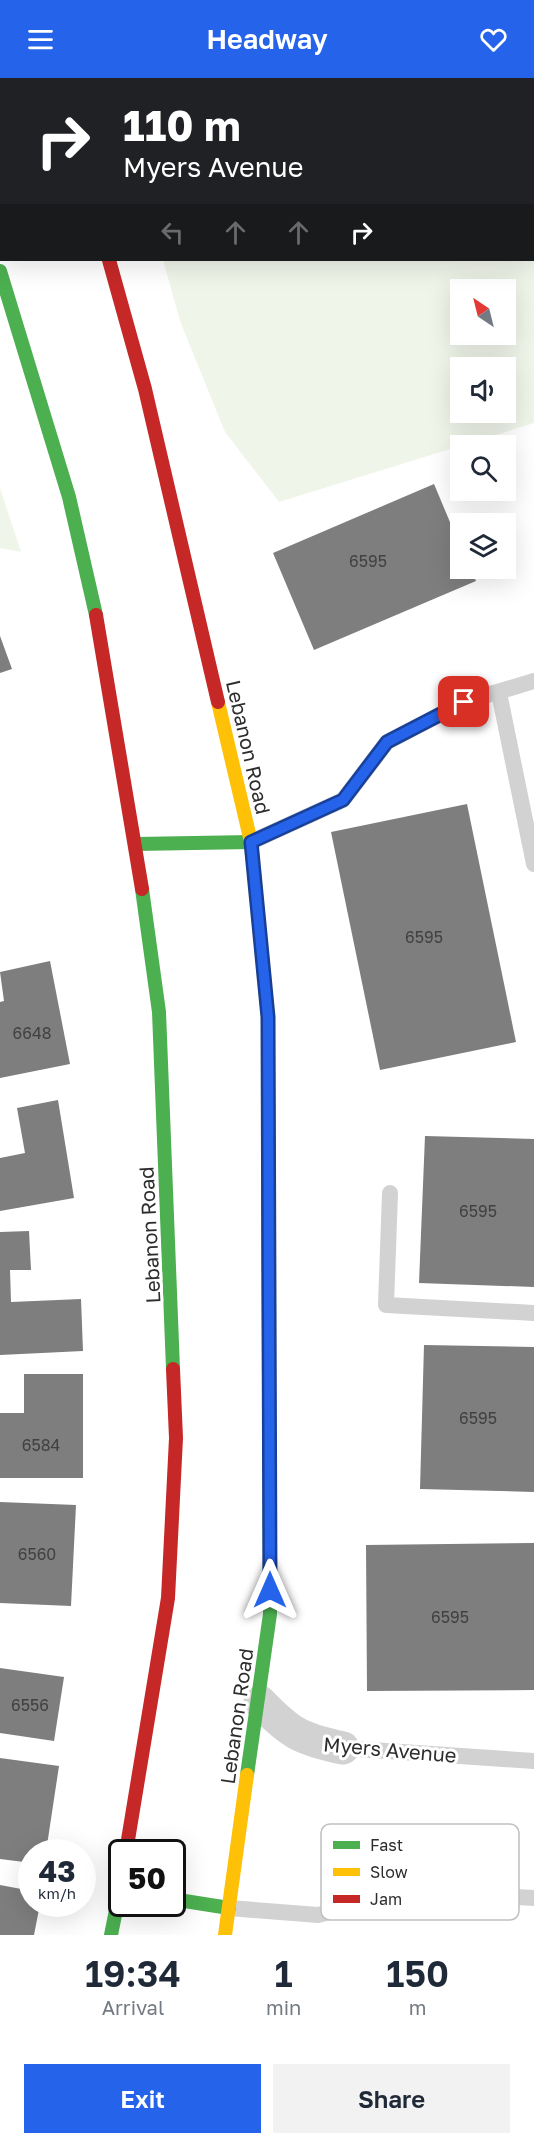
<!DOCTYPE html>
<html lang="en">
<head>
<meta charset="utf-8">
<style>
	:root { --surface:#fff; --page:#f2f2f3; --text:#1f2937; --muted:#747a83; --accent:#2563eb }
	body { margin:0; font-family:"Golos Text",sans-serif; background:var(--page); color:var(--text); height:100vh; display:flex; flex-direction:column; font-size:22px; white-space:nowrap }
	* { box-sizing:border-box; margin:0 }
	p { font-size:20px; color:var(--muted) }
	.icon { flex:none; width:33px; height:33px; fill:none; stroke:currentColor; stroke-width:2; stroke-linecap:round; stroke-linejoin:round }
	.map { position:relative; height:1857px; overflow:hidden }
	.drawer { display:flex; flex-direction:column; background:var(--surface); flex:1 }
	.drawer>* { flex:none }
	.hud { position:absolute; left:0px; top:0px; width:534px; height:183px; box-shadow:0 6px 24px #0002; background:#202124; color:#fff; overflow:hidden }
	.needle { width:39px; rotate:325deg }
	.tools { position:absolute; left:450px; top:201px; display:grid; gap:12px }
	.tools a { display:grid; place-items:center; width:66px; height:66px; border-radius:0px; background:var(--surface); box-shadow:0 6px 24px #0002; font-size:30px }
	.speed { position:absolute; left:18px; top:1761px; display:flex; gap:12px; font-size:30px; font-weight:700; text-align:center }
	.speed>* { display:grid; place-content:center; width:78px; height:78px; border-radius:50%; background:var(--surface); box-shadow:0 6px 24px #0002; line-height:1 }
	.speed small { font-size:15px; font-weight:400 }
	.speed .limit { border:3px solid #111; border-radius:9px; background:#fff; color:#111 }
	.pin { position:absolute; display:grid; place-items:center; width:51px; height:51px; color:#fff; margin:-26px; border-radius:12px; box-shadow:0 3px 9px #0006 }
	.me { position:absolute; width:66px; margin:-33px; rotate:0deg; stroke-linejoin:round; filter:drop-shadow(0 0 4px #0008) }
	.turn { display:flex; align-items:center; gap:21px; height:126px; padding:0 24px; font-size:27px }
	.turn .icon { width:78px; height:78px; stroke-width:2.5 }
	.turn b { display:block; font-size:42px; line-height:51px }
	.lanes { display:flex; align-items:center; height:57px; padding:0 24px; background:#0003; justify-content:center; gap:30px; direction:ltr }
	.lanes .off { opacity:.35 }
	.eta { display:flex; justify-content:space-evenly; align-items:center; height:102px; text-align:center }
	.eta b { font-size:36px; font-weight:600; line-height:42px }
	.cta { display:flex; gap:12px; margin-top:auto; padding:12px 24px }
	.cta a { flex:1; height:69px; border-radius:0px; background:var(--accent); color:#fff; font-size:24px; font-weight:600; line-height:69px; text-align:center }
	.cta a+a { background:var(--page); color:var(--text) }
	header { display:flex; justify-content:space-between; align-items:center; height:78px; padding:0 24px; background:var(--accent); color:#fff; font-size:27px; font-weight:600 }
	.map>svg:first-child { display:block }
	.green { fill:#f0f5ea; fill-rule:evenodd }
	.lines { fill:none; stroke-linecap:round; stroke-linejoin:round }
	.stream { stroke:#d5e8f3; stroke-width:14 }
	.building { fill:#7e7e7e }
	.lane { stroke:#d2d2d2; stroke-width:16 }
	.street { stroke:#d2d2d2; stroke-width:33 }
	.fast { stroke:#4caf50; stroke-width:14 }
	.slow { stroke:#ffc107; stroke-width:14 }
	.jam { stroke:#c62828; stroke-width:14 }
	.route-casing { stroke:#184099; stroke-width:15 }
	.route { stroke:#2563eb; stroke-width:10 }
	.labels { text-anchor:middle; dominant-baseline:central; stroke-width:6; stroke-linejoin:round; paint-order:stroke }
	.number-label { font-size:16px; fill:#414141 }
	.street-label { font-size:20px; fill:#2d2d2d; stroke:#fff }
	.key { fill:#fff; stroke:#c0c0c0; stroke-width:1.5 }
	.key-label { font-size:16px; fill:#2d2d2d }
</style>
</head>
<body>
<header><svg class="icon" aria-label="menu" viewBox="0 0 24 24"><path d="M4 6h16M4 12h16M4 18h16"/></svg>Headway<svg class="icon" aria-label="heart" viewBox="0 0 24 24"><path d="M12 20l-8-8c-3-5 5-10 8-4 3-6 11-1 8 4z"/></svg></header>
<div class="map">
<svg width="534" height="1857" viewBox="0 0 534 1857">
	<rect width="100%" height="100%" fill="#fff"/>
	<!-- green -->
	<g class="green">
		<path d="M112,0H534V345L279,424L225,354L180,243L163,182H532V2ZM460,212H506V256H460ZM460,290H506V334H460Z"/>
		<polygon points="0,410 21,474 0,470"/>
	</g>
	<g class="lines">
		<!-- stream -->
		<polyline class="stream" points="313,2 314,0"/>
	</g>
	<!-- building -->
	<g class="building">
		<polygon points="434,406 460,468 460,490 470,490 476,503 314,572 273,475"/>
		<polygon points="0,558 12,591 0,595"/>
		<polygon points="467,726 516,964 380,992 331,754"/>
		<polygon points="50,883 70,986 0,1000 0,924 4,923 0,894"/>
		<polygon points="58,1022 74,1120 0,1133 0,1080 25,1075 17,1030"/>
		<polygon points="425,1058 534,1061 534,1209 419,1205"/>
		<polygon points="29,1153 31,1192 10,1192 11,1224 81,1221 83,1273 0,1277 0,1154"/>
		<polygon points="424,1267 534,1269 534,1414 420,1411"/>
		<polygon points="24,1296 83,1296 83,1400 0,1400 0,1335 24,1335"/>
		<polygon points="0,1424 76,1427 71,1528 0,1525"/>
		<polygon points="534,1465 534,1612 367,1613 366,1467"/>
		<polygon points="0,1590 64,1599 54,1663 0,1655"/>
		<polygon points="0,1680 59,1688 46,1774 32,1774 32,1785 0,1781"/>
		<polygon points="0,1807 32,1813 32,1826 40,1826 34,1857 0,1857"/>
	</g>
	<g class="lines">
		<!-- lane -->
		<g class="lane">
			<polyline points="499,615 534,786"/>
			<polyline points="251,764 343,722 387,664 464,624 534,603"/>
			<polyline points="390,1115 386,1227 534,1235"/>
			<polyline points="343,1670 534,1683"/>
			<polyline points="229,1830 318,1837 410,1813 534,1820"/>
		</g>
		<!-- street -->
		<path class="street" d="M260,1624C290,1655 300,1661 343,1670"/>
		<!-- fast -->
		<g class="fast">
			<polyline points="0,1 3,0"/>
			<polyline points="0,193 69,419 96,537"/>
			<polyline points="136,766 251,764"/>
			<polyline points="142,811 159,934 173,1291"/>
			<polyline points="247,1697 270,1536 269,1296"/>
			<polyline points="172,1821 229,1830"/>
			<polyline points="111,1857 122,1802"/>
		</g>
		<!-- slow -->
		<g class="slow">
			<polyline points="57,0 58,2"/>
			<polyline points="218,624 251,764 268,939 268,989"/>
			<polyline points="225,1857 247,1697"/>
		</g>
		<!-- jam -->
		<g class="jam">
			<polyline points="109,182 145,311 218,624"/>
			<polyline points="96,537 142,811"/>
			<polyline points="268,989 269,1296"/>
			<polyline points="126,1774 168,1520 176,1360 173,1291"/>
		</g>
	</g>
	<g class="lines">
		<!-- route casing -->
		<g class="route-casing">
			<polyline id="route" points="270,1512 268,939 251,764 343,722 387,664 464,624"/>
		</g>
		<!-- route -->
		<use href="#route" class="route"/>
	</g>
	<g class="labels">
		<!-- number labels -->
		<g class="number-label">
			<text x="368" y="483">6595</text>
			<text x="424" y="859">6595</text>
			<text x="32" y="955">6648</text>
			<text x="478" y="1133">6595</text>
			<text x="478" y="1340">6595</text>
			<text x="41" y="1367">6584</text>
			<text x="37" y="1476">6560</text>
			<text x="450" y="1539">6595</text>
			<text x="30" y="1627">6556</text>
		</g>
		<!-- street labels -->
		<g class="street-label">
			<text transform="translate(249 669) rotate(77)">Lebanon Road</text>
			<text transform="translate(149 1157) rotate(-93)">Lebanon Road</text>
			<text transform="translate(236 1638) rotate(-82)">Lebanon Road</text>
			<text transform="translate(390 1671) rotate(5)">Myers Avenue</text>
		</g>
	</g>
	<!-- legend -->
	<rect x="321" y="1746" width="198" height="96" rx="9" class="key"/>
	<rect x="333" y="1763" width="27" height="8" fill="#4caf50"/>
	<rect x="333" y="1790" width="27" height="8" fill="#ffc107"/>
	<rect x="333" y="1817" width="27" height="8" fill="#c62828"/>
	<g class="key-label">
		<text x="370" y="1773">Fast</text>
		<text x="370" y="1800">Slow</text>
		<text x="370" y="1827">Jam</text>
	</g>
</svg>
<div class="tools">
<a><svg class="needle" viewBox="-14 -14 28 28"><path d="M0-13l5 13h-10z" fill="#e53935"/><path d="M0 13l5-13h-10z" fill="#747a83"/></svg></a>
<a><svg class="icon" aria-label="sound" viewBox="0 0 24 24"><path d="M4 9h4l5-4v14l-5-4H4zM17 9q2 3 0 6"/></svg></a>
<a><svg class="icon" aria-label="search" viewBox="0 0 24 24"><circle cx="10" cy="10" r="6"/><path d="M15 15l6 6"/></svg></a>
<a><svg class="icon" aria-label="layers" viewBox="0 0 24 24"><path d="M12 4l9 5-9 5-9-5zM3 14l9 5 9-5"/></svg></a>
</div>
<div class="speed"><div>43<small>km/h</small></div><div class="limit">50</div></div>
<div class="pin" style="left:464px;top:624px;background:#d93025"><svg class="icon" aria-label="arrive" viewBox="0 0 24 24"><path d="M6 21V4h12l-3 4 3 4H6"/></svg></div>
<svg class="me" style="left:270px;top:1512px" viewBox="-20 -20 40 40"><path d="M0-17L14 15 0 8-14 15z" fill="#2563eb" stroke="#fff" stroke-width="4"/></svg>
<div class="hud">
<div class="turn"><svg class="icon" aria-label="right" viewBox="0 0 24 24"><path d="M7 20v-9h11M14 6l5 5-5 5"/></svg><div><b>110 m</b>Myers Avenue</div></div>
<div class="lanes"><svg class="icon off" aria-label="left" viewBox="0 0 24 24"><path d="M17 20v-9H6M10 6l-5 5 5 5"/></svg><svg class="icon off" aria-label="ahead" viewBox="0 0 24 24"><path d="M12 20V5M6 11l6-6 6 6"/></svg><svg class="icon off" aria-label="ahead" viewBox="0 0 24 24"><path d="M12 20V5M6 11l6-6 6 6"/></svg><svg class="icon" aria-label="right" viewBox="0 0 24 24"><path d="M7 20v-9h11M14 6l5 5-5 5"/></svg></div>
</div>
</div>
<section class="drawer">
<div class="eta">
<div><b>19:34</b><p>Arrival</p></div>
<div><b>1</b><p>min</p></div>
<div><b>150</b><p>m</p></div>
</div>
<div class="cta"><a>Exit</a><a>Share</a></div>
</section>
</body>
</html>
